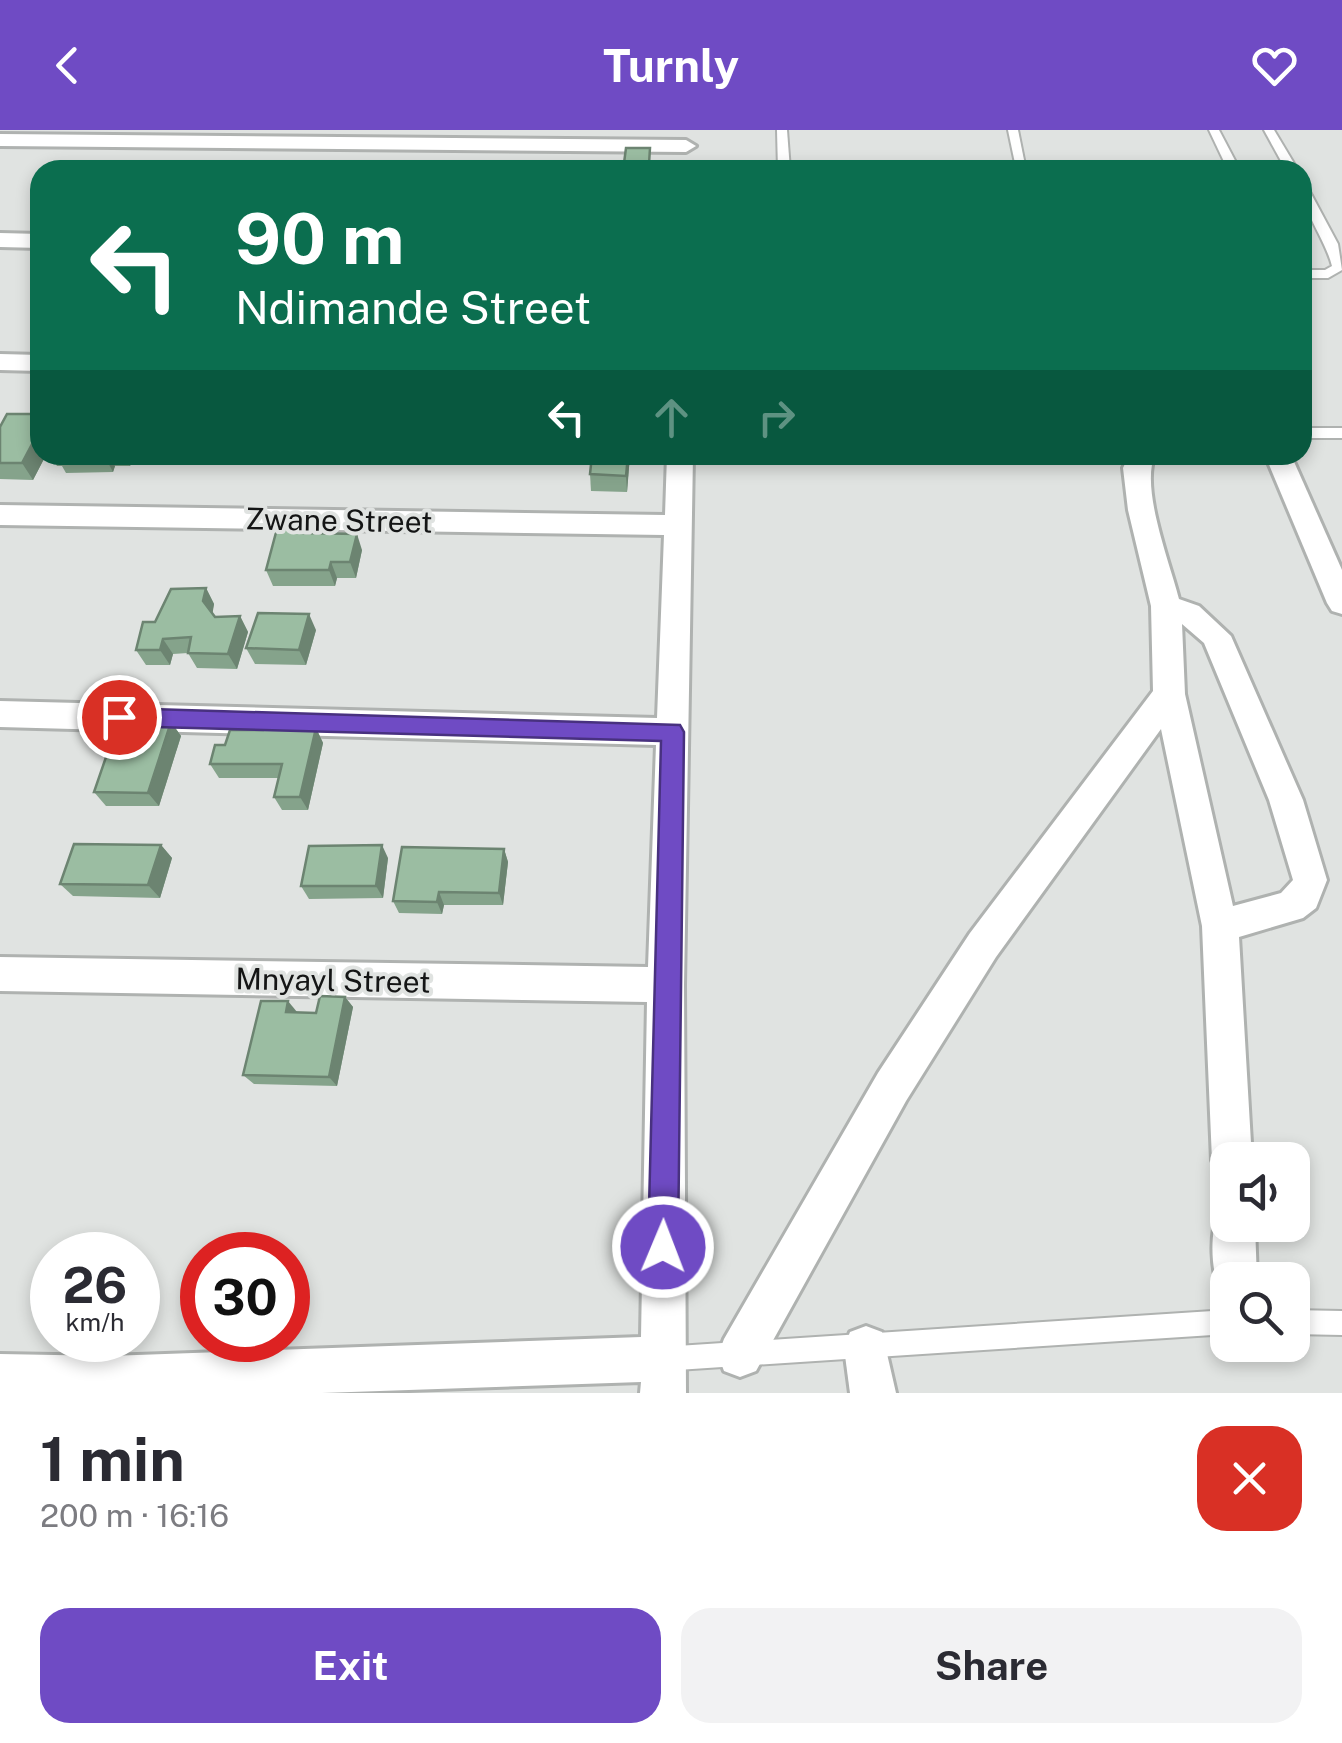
<!DOCTYPE html>
<html lang="en">
<head>
<meta charset="utf-8">
<style>
	:root { --surface:#fff; --page:#f2f2f3; --text:#2b2b33; --muted:#7c7c81; --accent:#6f4bc4 }
	body { margin:0; font-family:"Public Sans",sans-serif; background:var(--page); color:var(--text); height:100vh; display:flex; flex-direction:column; font-size:38px; white-space:nowrap }
	* { box-sizing:border-box; margin:0 }
	p { font-size:32px; color:var(--muted) }
	.icon { flex:none; width:55px; height:55px; fill:none; stroke:currentColor; stroke-width:2; stroke-linecap:round; stroke-linejoin:round }
	.map { position:relative; height:1263px; overflow:hidden }
	.details { display:flex; flex-direction:column; background:var(--surface); flex:1 }
	.details>* { flex:none }
	.banner { position:absolute; left:30px; top:30px; width:1282px; height:305px; border-radius:30px; box-shadow:0 5px 15px #0003; background:#0b6e4f; color:#fff; overflow:hidden }
	.tools { position:absolute; left:1210px; top:1012px; display:grid; gap:20px }
	.tools a { display:grid; place-items:center; width:100px; height:100px; border-radius:20px; background:var(--surface); box-shadow:0 5px 15px #0003; font-size:50px }
	.speed { position:absolute; left:30px; top:1102px; display:flex; gap:20px; font-size:50px; font-weight:700; text-align:center }
	.speed>* { display:grid; place-content:center; width:130px; height:130px; border-radius:50%; background:var(--surface); box-shadow:0 5px 15px #0003; line-height:1 }
	.speed small { font-size:25px; font-weight:400 }
	.speed .limit { border:15px solid #d22; background:#fff; color:#111 }
	.pin { position:absolute; display:grid; place-items:center; width:85px; height:85px; color:#fff; margin:-42px; border:5px solid #fff; border-radius:50%; box-shadow:0 2px 10px #0007 }
	.me { position:absolute; width:110px; margin:-55px; rotate:1deg; stroke-linejoin:round; filter:drop-shadow(0 0 8px #0008) }
	.turn { display:flex; align-items:center; gap:35px; height:210px; padding:0 40px; font-size:45px }
	.turn .icon { width:130px; height:130px; stroke-width:2.5 }
	.turn b { display:block; font-size:70px; line-height:85px }
	.lanes { display:flex; align-items:center; height:95px; padding:0 40px; background:#0003; justify-content:center; gap:50px; direction:ltr }
	.lanes .off { opacity:.35 }
	.round { display:grid; place-items:center; flex:none; width:105px; height:105px; border-radius:30px; background:var(--page) }
	.summary { display:flex; align-items:center; justify-content:space-between; height:170px; padding:0 40px }
	h1 { font-size:60px; font-weight:700; line-height:75px }
	.button { display:flex; gap:20px; margin-top:auto; padding:20px 40px }
	.button a { flex:1; height:115px; border-radius:30px; background:var(--accent); color:#fff; font-size:40px; font-weight:700; line-height:115px; text-align:center }
	.button a+a { background:var(--page); color:var(--text) }
	header { display:flex; justify-content:space-between; align-items:center; height:130px; padding:0 40px; background:var(--accent); color:#fff; font-size:45px; font-weight:700 }
	.map>svg:first-child { display:block }
	.lines { fill:none; stroke-linecap:round; stroke-linejoin:round }
	.service-casing { stroke:#afb2b0; stroke-width:4 }
	.minor-casing { stroke:#afb2b0; stroke-width:6 }
	.service { fill:#fff; fill-rule:evenodd }
	.minor { fill:#fff; fill-rule:evenodd }
	.wall { fill:#85a38b }
	.shaded-wall { fill:#6c8471 }
	.building { fill:#9bbda2; stroke:#6c8471; stroke-width:2.5 }
	.route { fill:#6f4bc4; stroke:#48317f; stroke-width:2.5 }
	.labels { text-anchor:middle; dominant-baseline:central; stroke-width:8; stroke-linejoin:round; paint-order:stroke }
	.street-label { font-size:30px; fill:#141515; stroke:#e0e3e1 }
</style>
</head>
<body>
<header><svg class="icon" aria-label="back" viewBox="0 0 24 24"><path d="M15 5l-7 7 7 7"/></svg>Turnly<svg class="icon" aria-label="heart" viewBox="0 0 24 24"><path d="M12 20l-8-8c-3-5 5-10 8-4 3-6 11-1 8 4z"/></svg></header>
<div class="map">
<svg width="1342" height="1263" viewBox="0 0 1342 1263">
	<rect width="100%" height="100%" fill="#e0e3e1"/>
	<g class="lines">
		<!-- service casing -->
		<g class="service-casing">
			<g id="service">
				<polygon points="777,0 787,0 790,40 778,40"/>
				<polygon points="1008,0 1018,0 1026,40 1016,38"/>
				<polygon points="1209,0 1219,0 1240,40 1228,40"/>
				<polygon points="1264,0 1274,0 1298,40 1286,40"/>
				<path d="M1302,55L1308,58L1338,114L1342,140L1328,148H1302V140H1325L1332,136C1325,108 1302,82 1302,55Z"/>
				<rect x="1302" y="298" width="40" height="10"/>
				<polygon points="1228,1180 1228,1204 662,1241 654,1237 650,1229 654,1221 662,1217"/>
				<polygon points="1292,1180 1342,1181 1342,1205 1292,1204"/>
			</g>
		</g>
		<!-- minor casing -->
		<g class="minor-casing">
			<g id="minor">
				<polygon points="0,4 686,10 696,16 686,22 0,16"/>
				<polygon points="0,103 40,104 40,118 0,117"/>
				<polygon points="0,224 40,225 40,241 0,240"/>
				<polygon points="667,325 693,325 684,855 686,1263 640,1263 641,1252 322,1263 0,1263 0,1224 109,1226 641,1207 647,872 0,861 0,827 648,837 656,615 0,597 0,571 657,588 664,405 0,395 0,375 665,385"/>
				<path d="M1129,325H1155C1140,358 1170,433 1179,469L1199,476L1231,506L1303,670L1327,750L1316,778L1303,788L1239,807L1252,1030H1228V1048L1218,1044L1212,1030L1202,796L1161,599L996,827L906,971L756,1241L740,1247L724,1241L718,1225L724,1209L878,943L970,803L1153,561L1151,476L1128,380L1123,338ZM1182,494L1204,513L1269,670L1293,750L1281,763L1233,776L1185,564Z"/>
				<polygon points="1265,325 1291,325 1342,440 1342,484 1332,481 1327,473"/>
				<path d="M1228,1077V1095H1255L1257,1150H1228V1168L1221,1165C1211,1141 1209,1105 1219,1080Z"/>
				<polygon points="866,1196 882,1202 896,1263 850,1263 844,1218 850,1202"/>
			</g>
		</g>
		<!-- service -->
		<use href="#service" class="service"/>
		<!-- minor -->
		<use href="#minor" class="minor"/>
	</g>
	<!-- wall -->
	<g class="wall">
		<polygon points="650,18 650,40 625,40 624,33"/>
		<polygon points="38,284 40,288 40,325 46,325 33,350 0,349 0,297"/>
		<polygon points="50,325 134,325 130,336 115,336 113,342 66,343 62,336 57,336"/>
		<polygon points="592,325 630,325 627,362 591,361 590,344"/>
		<polygon points="304,395 308,403 362,420 356,448 337,448 335,456 273,456 266,440"/>
		<polygon points="206,458 214,474 212,483 215,487 240,486 248,502 237,539 197,538 188,523 173,524 170,535 146,535 136,520 155,492"/>
		<polygon points="316,500 306,535 255,534 246,518"/>
		<polygon points="292,589 297,598 316,598 323,613 308,680 282,680 274,667 278,648 219,648 210,634 225,615"/>
		<polygon points="171,592 181,606 159,676 106,676 94,662 140,598"/>
		<polygon points="161,715 172,728 160,768 73,766 60,754"/>
		<polygon points="504,719 508,732 503,775 444,775 442,784 399,783 393,771"/>
		<polygon points="388,728 383,768 309,769 301,756"/>
		<polygon points="345,867 353,877 337,956 254,954 243,945 297,882 316,883"/>
	</g>
	<!-- shaded-wall -->
	<g class="shaded-wall">
		<polygon points="38,284 40,288 40,325 46,325 33,350 22,333 34,291"/>
		<polygon points="104,325 109,325 115,336 113,342"/>
		<polygon points="124,325 134,325 130,336"/>
		<polygon points="628,325 630,325 627,362 626,346"/>
		<polygon points="357,404 362,420 356,448 350,432"/>
		<polygon points="331,432 337,448 335,456 329,440"/>
		<polygon points="206,458 214,474 212,487 203,471"/>
		<polygon points="309,484 316,500 306,535 299,520"/>
		<polygon points="240,486 248,502 237,539 228,524"/>
		<polygon points="163,509 173,524 170,535 160,520"/>
		<polygon points="171,592 181,606 159,676 148,663"/>
		<polygon points="316,598 323,613 308,680 300,667"/>
		<polygon points="161,715 172,728 160,768 148,755"/>
		<polygon points="382,715 388,728 383,768 376,756"/>
		<polygon points="504,719 508,732 503,775 499,763"/>
		<polygon points="439,762 444,775 442,784 437,772"/>
		<polygon points="345,867 353,877 337,956 329,947"/>
		<polygon points="288,871 297,882 295,893 286,882"/>
	</g>
	<!-- building -->
	<g class="building">
		<polygon points="626,18 650,18 649,34 624,33"/>
		<polygon points="7,284 38,284 34,291 40,291 40,299 22,333 0,333 0,297"/>
		<polygon points="56,325 104,325 56,326"/>
		<polygon points="592,325 628,325 626,346 590,344"/>
		<polygon points="278,395 304,395 302,403 357,404 350,432 331,432 329,440 266,440"/>
		<polygon points="206,458 203,471 215,487 240,486 228,524 188,523 191,507 163,509 160,520 136,520 143,492 155,492 171,459"/>
		<polygon points="258,483 309,484 299,520 246,518"/>
		<polygon points="266,589 292,589 290,598 316,598 300,667 274,667 282,634 210,634 215,615 225,615 230,600 263,600"/>
		<polygon points="142,592 171,592 148,663 94,662 116,598 140,598"/>
		<polygon points="74,714 161,715 148,755 60,754"/>
		<polygon points="382,715 376,756 301,756 309,716"/>
		<polygon points="402,717 504,719 499,763 439,762 437,772 393,771"/>
		<polygon points="320,866 345,867 329,947 243,945 261,871 288,871 286,882 316,883"/>
	</g>
	<!-- route -->
	<polygon class="route" points="119,578 680,595 684,602 678,1117 673,1128 663,1132 652,1128 648,1117 661,611 119,596 108,587"/>
	<g class="labels">
		<!-- street labels -->
		<g class="street-label">
			<text transform="translate(339 390) rotate(1)">Zwane Street</text>
			<text transform="translate(333 850) rotate(1)">Mnyayl Street</text>
		</g>
	</g>
</svg>
<div class="tools">
<a><svg class="icon" aria-label="sound" viewBox="0 0 24 24"><path d="M4 9h4l5-4v14l-5-4H4zM17 9q2 3 0 6"/></svg></a>
<a><svg class="icon" aria-label="search" viewBox="0 0 24 24"><circle cx="10" cy="10" r="6"/><path d="M15 15l6 6"/></svg></a>
</div>
<div class="speed"><div>26<small>km/h</small></div><div class="limit">30</div></div>
<div class="pin" style="left:119px;top:587px;background:#d93025"><svg class="icon" aria-label="arrive" viewBox="0 0 24 24"><path d="M6 21V4h12l-3 4 3 4H6"/></svg></div>
<svg class="me" style="left:663px;top:1117px" viewBox="-20 -20 40 40"><circle r="17" fill="#6f4bc4" stroke="#fff" stroke-width="3"/><path d="M0-11L8 9 0 5-8 9z" fill="#fff"/></svg>
<div class="banner">
<div class="turn"><svg class="icon" aria-label="left" viewBox="0 0 24 24"><path d="M17 20v-9H6M10 6l-5 5 5 5"/></svg><div><b>90 m</b>Ndimande Street</div></div>
<div class="lanes"><svg class="icon" aria-label="left" viewBox="0 0 24 24"><path d="M17 20v-9H6M10 6l-5 5 5 5"/></svg><svg class="icon off" aria-label="ahead" viewBox="0 0 24 24"><path d="M12 20V5M6 11l6-6 6 6"/></svg><svg class="icon off" aria-label="right" viewBox="0 0 24 24"><path d="M7 20v-9h11M14 6l5 5-5 5"/></svg></div>
</div>
</div>
<section class="details">
<div class="summary"><div><h1>1 min</h1><p>200 m · 16:16</p></div><a class="round" style="background:#d93025;color:#fff"><svg class="icon" aria-label="close" viewBox="0 0 24 24"><path d="M6 6l12 12M18 6L6 18"/></svg></a></div>
<div class="button"><a>Exit</a><a>Share</a></div>
</section>
</body>
</html>
